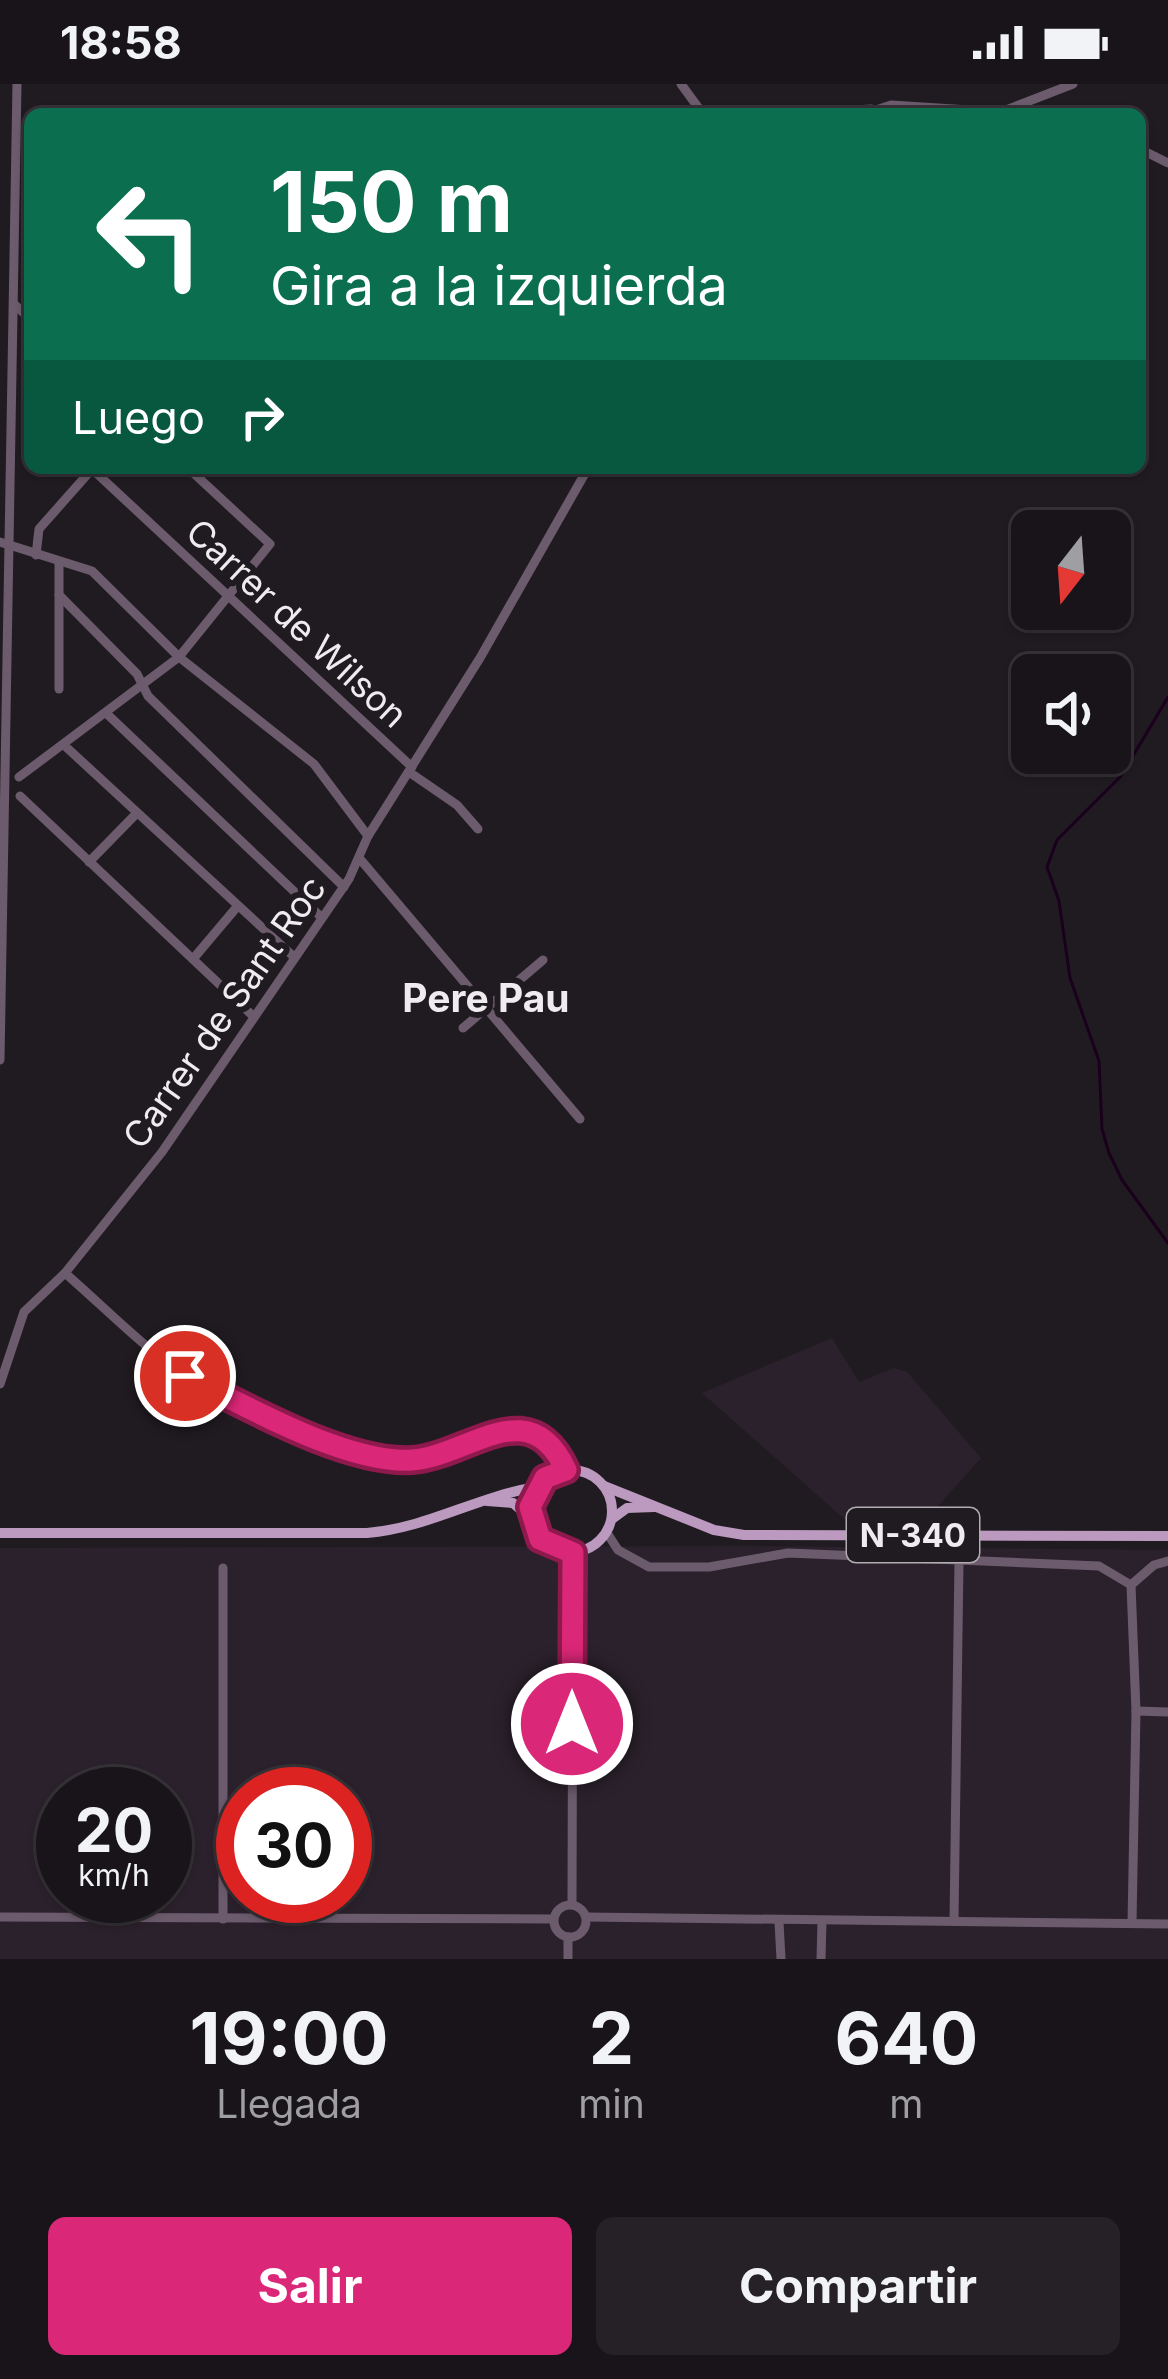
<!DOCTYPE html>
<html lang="es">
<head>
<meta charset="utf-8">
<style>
	:root { --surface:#181419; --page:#252126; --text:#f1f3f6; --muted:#9f9ea2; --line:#363338; --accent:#db2777 }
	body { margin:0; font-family:Inter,sans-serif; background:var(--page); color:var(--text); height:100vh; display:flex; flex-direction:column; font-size:45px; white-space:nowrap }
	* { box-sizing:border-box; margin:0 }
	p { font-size:39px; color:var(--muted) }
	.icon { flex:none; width:66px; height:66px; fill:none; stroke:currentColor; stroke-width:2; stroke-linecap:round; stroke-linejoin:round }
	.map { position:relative; height:1875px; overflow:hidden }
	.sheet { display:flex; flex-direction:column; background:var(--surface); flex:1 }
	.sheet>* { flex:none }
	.top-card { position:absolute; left:24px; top:24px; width:1122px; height:366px; border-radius:18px; box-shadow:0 3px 9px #0004,0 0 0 3px var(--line); background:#0b6e4f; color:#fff; overflow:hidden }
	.needle { width:78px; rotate:197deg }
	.fabs { position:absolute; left:1011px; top:426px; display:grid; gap:24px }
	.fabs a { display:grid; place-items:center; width:120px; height:120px; border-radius:18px; background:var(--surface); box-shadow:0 3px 9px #0004,0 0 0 3px var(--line); font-size:60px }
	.speed { position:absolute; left:36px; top:1683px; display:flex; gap:24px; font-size:60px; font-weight:700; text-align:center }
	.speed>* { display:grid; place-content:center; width:156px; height:156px; border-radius:50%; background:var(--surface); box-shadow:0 3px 9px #0004,0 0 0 3px var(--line); line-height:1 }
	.speed small { font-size:30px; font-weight:400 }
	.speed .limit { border:18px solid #d22; background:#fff; color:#111 }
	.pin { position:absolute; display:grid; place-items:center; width:102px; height:102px; color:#fff; margin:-51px; border:6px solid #fff; border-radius:50%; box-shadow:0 3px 12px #0007 }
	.me { position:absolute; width:132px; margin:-66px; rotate:0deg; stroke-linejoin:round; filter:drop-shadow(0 0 9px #0008) }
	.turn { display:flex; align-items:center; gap:42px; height:252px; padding:0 48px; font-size:54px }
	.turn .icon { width:156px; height:156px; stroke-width:2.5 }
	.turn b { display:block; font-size:84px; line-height:102px }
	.then { display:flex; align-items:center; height:114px; padding:0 48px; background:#0003; gap:24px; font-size:45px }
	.eta { display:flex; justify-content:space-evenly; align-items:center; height:204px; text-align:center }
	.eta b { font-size:72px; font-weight:700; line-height:84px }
	.button { display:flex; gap:24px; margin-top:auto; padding:24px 48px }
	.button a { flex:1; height:138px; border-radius:18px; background:var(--accent); color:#fff; font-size:48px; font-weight:700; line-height:138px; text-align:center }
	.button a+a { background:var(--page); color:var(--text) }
	.status { display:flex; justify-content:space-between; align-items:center; height:84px; padding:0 60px; background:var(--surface); direction:ltr }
	.status svg { height:33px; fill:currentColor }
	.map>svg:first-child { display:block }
	.built { fill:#2b212c; fill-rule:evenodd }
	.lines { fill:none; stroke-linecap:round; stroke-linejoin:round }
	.stream { stroke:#1a001d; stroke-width:3 }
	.minor { stroke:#6c5b6d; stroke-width:9 }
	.major { stroke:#bc99bf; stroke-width:10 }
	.route-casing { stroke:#8e194d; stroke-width:30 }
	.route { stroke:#db2777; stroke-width:21 }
	.labels { text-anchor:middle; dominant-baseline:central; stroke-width:12; stroke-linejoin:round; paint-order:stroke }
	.shield { fill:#201b21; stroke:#b1adb1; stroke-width:3 }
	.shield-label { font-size:33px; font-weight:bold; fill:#efebef }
	.street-label { font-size:36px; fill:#efebef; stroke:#201b21 }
	.neighbourhood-label { font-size:39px; font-weight:bold; fill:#efebef; stroke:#201b21 }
</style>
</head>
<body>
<div class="status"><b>18:58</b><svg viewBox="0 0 49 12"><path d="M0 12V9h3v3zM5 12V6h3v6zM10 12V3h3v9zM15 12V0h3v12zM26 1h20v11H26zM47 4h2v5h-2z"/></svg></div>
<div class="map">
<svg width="1168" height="1875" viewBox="0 0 1168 1875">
	<rect width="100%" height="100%" fill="#201b21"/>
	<!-- built -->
	<g class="built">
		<polygon points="832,1254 859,1298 894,1284 907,1288 981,1374 921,1441 850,1440 702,1309"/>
		<path d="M744,1462L1168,1466V1875H0V1464ZM63,1710H165V1812H63ZM243,1710H345V1812H243Z"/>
	</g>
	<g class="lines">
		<!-- stream -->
		<polyline class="stream" points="1168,613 1121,692 1057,756 1047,783 1059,817 1070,894 1099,977 1102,1045 1109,1069 1122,1096 1168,1159"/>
		<!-- minor -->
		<g class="minor">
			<polyline points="681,0 703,30"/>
			<polyline points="795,30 871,25"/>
			<polyline points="864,30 891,21 1001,28 1073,0"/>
			<polyline points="1140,65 1168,79"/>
			<polyline points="14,220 30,235"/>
			<polyline points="92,385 412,683"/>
			<polyline points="0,458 92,487 179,573 314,680 368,752"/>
			<polyline points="36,471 39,445 93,384"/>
			<polyline points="59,511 137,590 148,612 344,803"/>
			<polyline points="59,605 59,480"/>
			<polyline points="106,629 320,832"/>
			<polyline points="65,662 293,872"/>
			<polyline points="409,688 457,721 478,745"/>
			<polyline points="19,693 179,573 270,460 188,384"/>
			<polyline points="20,712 252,931"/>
			<polyline points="360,775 580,1035"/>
			<polyline points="89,778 135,731"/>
			<polyline points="193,875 236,824"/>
			<polyline points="463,944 543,876"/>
			<polyline points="0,976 17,0"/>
			<path d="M65,1189C104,1223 142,1262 184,1291C225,1319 339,1368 388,1375C452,1384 526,1300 566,1386"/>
			<polyline points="0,1300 24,1228 65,1189 162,1068 349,795 368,752 480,574 588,384"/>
			<polyline points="607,1449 618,1466 649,1483 709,1483 788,1469 1099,1482 1131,1501"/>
			<polyline points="223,1484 223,1835"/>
			<polyline points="1131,1501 1136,1627 1132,1839"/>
			<polyline points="1131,1501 1154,1481 1168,1477"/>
			<polyline points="1136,1627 1168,1628"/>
			<polyline points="572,1820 573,1469"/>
			<circle cx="570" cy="1837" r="16"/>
			<polyline points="0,1833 553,1835"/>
			<polyline points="586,1833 1168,1840"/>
			<polyline points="954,1837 959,1477"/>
			<polyline points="779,1838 781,1875"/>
			<polyline points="568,1853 568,1875"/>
			<polyline points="821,1875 822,1838"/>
		</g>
		<!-- major -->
		<g class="major">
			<circle cx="571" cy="1427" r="41"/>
			<polyline points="604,1402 714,1446 744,1451 1168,1452"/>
			<polyline points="487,1417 513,1419 529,1433"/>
			<polyline points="612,1435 627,1424 654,1423"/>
			<path d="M0,1449H367C428,1444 478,1412 537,1403"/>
		</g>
	</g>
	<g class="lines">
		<!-- route casing -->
		<g class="route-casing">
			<path id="route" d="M185,1292C244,1321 346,1380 412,1376C469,1372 529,1306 566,1386L545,1394L530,1423L540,1455L573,1469L572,1640"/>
		</g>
		<!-- route -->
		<use href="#route" class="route"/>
	</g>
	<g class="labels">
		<!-- shield labels -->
		<rect class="shield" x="847" y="1424" width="132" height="54" rx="9"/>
		<g class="shield-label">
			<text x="913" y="1451">N-340</text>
		</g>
		<!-- street labels -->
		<g class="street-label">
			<text transform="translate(297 539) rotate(43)">Carrer de Wilson</text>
			<text transform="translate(224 928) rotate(-55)">Carrer de Sant Roc</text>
		</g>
		<!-- neighbourhood labels -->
		<g class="neighbourhood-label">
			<text x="486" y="913">Pere Pau</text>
		</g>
	</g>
</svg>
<div class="fabs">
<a><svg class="needle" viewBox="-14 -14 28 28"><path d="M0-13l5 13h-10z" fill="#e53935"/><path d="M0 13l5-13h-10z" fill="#9f9ea2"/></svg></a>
<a><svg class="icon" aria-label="sound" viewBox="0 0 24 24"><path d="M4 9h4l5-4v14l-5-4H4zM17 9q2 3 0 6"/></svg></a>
</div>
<div class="speed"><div>20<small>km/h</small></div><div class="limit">30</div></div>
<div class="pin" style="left:185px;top:1292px;background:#d93025"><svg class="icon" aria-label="arrive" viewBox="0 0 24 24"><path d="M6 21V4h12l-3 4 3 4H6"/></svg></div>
<svg class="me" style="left:572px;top:1640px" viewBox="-20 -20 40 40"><circle r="17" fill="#db2777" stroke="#fff" stroke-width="3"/><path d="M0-11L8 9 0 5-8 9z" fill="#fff"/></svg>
<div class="top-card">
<div class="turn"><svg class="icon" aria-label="left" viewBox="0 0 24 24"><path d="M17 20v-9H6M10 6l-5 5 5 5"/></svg><div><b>150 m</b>Gira a la izquierda</div></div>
<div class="then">Luego<svg class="icon" aria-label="right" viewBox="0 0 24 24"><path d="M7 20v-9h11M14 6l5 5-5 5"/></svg></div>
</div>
</div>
<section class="sheet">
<div class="eta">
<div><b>19:00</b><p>Llegada</p></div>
<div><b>2</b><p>min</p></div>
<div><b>640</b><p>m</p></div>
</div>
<div class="button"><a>Salir</a><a>Compartir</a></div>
</section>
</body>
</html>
